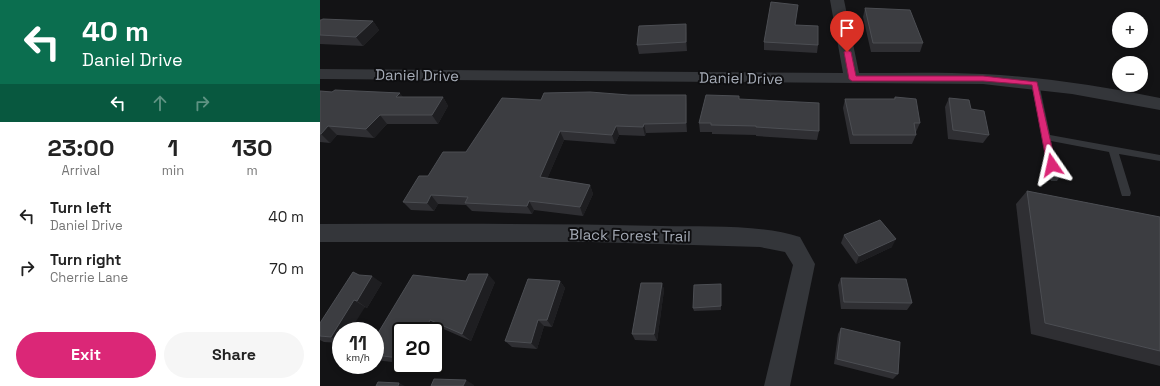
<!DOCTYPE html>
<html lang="en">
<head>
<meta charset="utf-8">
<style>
	:root { --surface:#fff; --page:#f6f6f6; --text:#222; --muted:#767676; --accent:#db2777 }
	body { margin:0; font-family:"Space Grotesk",sans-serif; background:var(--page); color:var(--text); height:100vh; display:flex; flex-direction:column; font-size:15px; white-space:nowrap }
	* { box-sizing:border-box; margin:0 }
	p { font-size:13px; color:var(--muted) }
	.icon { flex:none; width:22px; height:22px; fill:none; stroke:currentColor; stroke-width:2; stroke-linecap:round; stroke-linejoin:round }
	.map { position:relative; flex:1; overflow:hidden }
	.details { display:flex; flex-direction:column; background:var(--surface); width:320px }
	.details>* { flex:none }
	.guide { background:#0b6e4f; color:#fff; overflow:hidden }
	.fabs { position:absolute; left:792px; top:12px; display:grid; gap:8px }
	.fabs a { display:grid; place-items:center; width:36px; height:36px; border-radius:50%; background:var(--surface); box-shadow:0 2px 6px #0003; font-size:20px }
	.speed { position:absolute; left:12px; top:322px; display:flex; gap:8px; font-size:20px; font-weight:700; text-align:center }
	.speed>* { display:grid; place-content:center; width:52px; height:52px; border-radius:50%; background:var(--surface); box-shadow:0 2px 6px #0003; line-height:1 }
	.speed small { font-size:10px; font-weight:400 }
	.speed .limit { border:2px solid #111; border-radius:6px; background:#fff; color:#111 }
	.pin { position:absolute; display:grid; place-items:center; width:34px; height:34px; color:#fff; margin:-41px -17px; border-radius:50% 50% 50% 0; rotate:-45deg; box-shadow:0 0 4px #0007 }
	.pin .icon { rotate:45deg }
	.me { position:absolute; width:44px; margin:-22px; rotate:349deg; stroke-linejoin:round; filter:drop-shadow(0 0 3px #0008) }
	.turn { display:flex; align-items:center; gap:14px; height:84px; padding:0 16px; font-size:18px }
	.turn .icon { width:52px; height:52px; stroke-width:2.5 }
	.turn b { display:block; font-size:28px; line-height:34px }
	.lanes { display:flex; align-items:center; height:38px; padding:0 16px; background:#0003; justify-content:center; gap:20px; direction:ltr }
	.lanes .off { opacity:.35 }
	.eta { display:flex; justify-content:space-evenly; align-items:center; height:68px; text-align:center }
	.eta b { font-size:24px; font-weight:800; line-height:28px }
	.action { display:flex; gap:8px; margin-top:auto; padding:8px 16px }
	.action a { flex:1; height:46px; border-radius:24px; background:var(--accent); color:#fff; font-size:16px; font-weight:800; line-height:46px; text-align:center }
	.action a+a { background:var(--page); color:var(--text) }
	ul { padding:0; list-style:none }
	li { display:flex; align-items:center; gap:12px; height:52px; padding:0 16px }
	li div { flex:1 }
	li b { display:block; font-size:15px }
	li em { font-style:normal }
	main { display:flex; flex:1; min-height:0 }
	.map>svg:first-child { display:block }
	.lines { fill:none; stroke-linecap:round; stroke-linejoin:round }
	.service { fill:#34363a; fill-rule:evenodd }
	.minor { fill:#34363a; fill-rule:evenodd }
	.wall { fill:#2f2f33 }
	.shaded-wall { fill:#1e1e21 }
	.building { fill:#3c3d41; stroke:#4c4e53 }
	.route { fill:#db2777; stroke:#8e194d }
	.labels { text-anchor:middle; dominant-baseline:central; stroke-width:4; stroke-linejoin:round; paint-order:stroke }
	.street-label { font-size:15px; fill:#a5abb6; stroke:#0e0e10 }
</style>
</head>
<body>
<main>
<section class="details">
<div class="guide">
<div class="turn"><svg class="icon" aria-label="left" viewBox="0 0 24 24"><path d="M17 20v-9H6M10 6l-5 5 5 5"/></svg><div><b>40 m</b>Daniel Drive</div></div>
<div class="lanes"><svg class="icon" aria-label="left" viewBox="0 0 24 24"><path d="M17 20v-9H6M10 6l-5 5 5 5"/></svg><svg class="icon off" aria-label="ahead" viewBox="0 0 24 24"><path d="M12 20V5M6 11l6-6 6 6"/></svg><svg class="icon off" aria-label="right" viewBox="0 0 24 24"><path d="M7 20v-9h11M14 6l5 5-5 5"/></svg></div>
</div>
<div class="eta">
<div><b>23:00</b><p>Arrival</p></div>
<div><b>1</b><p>min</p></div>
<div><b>130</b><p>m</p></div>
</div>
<ul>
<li><svg class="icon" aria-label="left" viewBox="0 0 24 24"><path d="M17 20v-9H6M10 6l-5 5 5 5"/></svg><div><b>Turn left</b><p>Daniel Drive</p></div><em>40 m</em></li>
<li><svg class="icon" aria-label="right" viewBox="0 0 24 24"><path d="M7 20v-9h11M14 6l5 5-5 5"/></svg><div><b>Turn right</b><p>Cherrie Lane</p></div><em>70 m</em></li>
</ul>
<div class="action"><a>Exit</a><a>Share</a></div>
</section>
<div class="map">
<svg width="840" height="386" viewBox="0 0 840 386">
	<rect width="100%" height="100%" fill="#131315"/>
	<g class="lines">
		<!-- service -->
		<polygon class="service" points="715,80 719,83 730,135 840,155 840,161 799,154 811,193 810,196 802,196 801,193 789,152 731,141 739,178 737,181 731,181 711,83"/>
		<!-- minor -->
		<g class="minor">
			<path d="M510,0H524L539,73C580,73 622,72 663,74C722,77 782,86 840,98V110L752,94L663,84L0,79V69L523,73Z"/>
			<path d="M0,224C114,224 228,223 342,226C383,227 441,224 480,237L495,264L470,386H444L473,265L465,252L440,247L271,242H0Z"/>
		</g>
	</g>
	<!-- wall -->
	<g class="wall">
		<polygon points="545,8 603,43 600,52 551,52 543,17"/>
		<polygon points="0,20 53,21 59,30 43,46 0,44"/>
		<polygon points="475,25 498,45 497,53 444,50 444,42"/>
		<polygon points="367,33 367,51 319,54 317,45"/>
		<polygon points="0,91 84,97 123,97 128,106 118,124 67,124 54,138 17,135 10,143 0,142"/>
		<polygon points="575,97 600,123 596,132 595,132 596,135 592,144 530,144 523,108 525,99 574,99"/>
		<polygon points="629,98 651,109 669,135 663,143 628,139 625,107"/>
		<polygon points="419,99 499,131 497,140 436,136 436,135 392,134 392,132 380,132 379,123"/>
		<polygon points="221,100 367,104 367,132 326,133 325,136 299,135 295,144 244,140 227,179 270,185 273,194 263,216 214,210 212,214 152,211 146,205 118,204 114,211 91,210 83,202 108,176 146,152"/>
		<polygon points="707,191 840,217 840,366 711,334 696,204"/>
		<polygon points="524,235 572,247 536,264 521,243"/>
		<polygon points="39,275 62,283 47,308 45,307 21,331 21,343 4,342 0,340 0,323"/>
		<polygon points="521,278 592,303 587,310 521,309 518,285"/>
		<polygon points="146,281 175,282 151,341 119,327 115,334 115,331 81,331 81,363 55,360 55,338"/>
		<polygon points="240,281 245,288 232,327 224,326 217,349 192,347 185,341"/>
		<polygon points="342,283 344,290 337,341 315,340 312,334"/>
		<polygon points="401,284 401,310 374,311 373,308"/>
		<polygon points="521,328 578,374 573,379 514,364 518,334"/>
	</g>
	<!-- shaded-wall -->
	<g class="shaded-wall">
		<polygon points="53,21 59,30 43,46 36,37"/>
		<polygon points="366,24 367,33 367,51 366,42"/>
		<polygon points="80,93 87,102 76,97"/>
		<polygon points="366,95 367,104 367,132 366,123"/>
		<polygon points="123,97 128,106 118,124 112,115"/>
		<polygon points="60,115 67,124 54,138 46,129"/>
		<polygon points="324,124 326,133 325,136 323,127"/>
		<polygon points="8,126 17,135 10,143 1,134"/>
		<polygon points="296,126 299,135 295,144 292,135"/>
		<polygon points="240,131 244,140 224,186 220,177"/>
		<polygon points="270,185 273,194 263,216 260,207"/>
		<polygon points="111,195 118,204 114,211 107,203"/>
		<polygon points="209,201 214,210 212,214 207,206"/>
		<polygon points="576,239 572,247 536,264 539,256"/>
		<polygon points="168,274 175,282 151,341 142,334"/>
		<polygon points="52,276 62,283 47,308 37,301"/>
		<polygon points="240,281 245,288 232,327 227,320"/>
		<polygon points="342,283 344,290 337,341 334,334"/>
		<polygon points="34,300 45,307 30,331 21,331 21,342 11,337"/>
		<polygon points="110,320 119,327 115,334 115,331 105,331"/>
		<polygon points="218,320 224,326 217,349 211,343"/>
		<polygon points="146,380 154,385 154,386 143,386"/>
		<polygon points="79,383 85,386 78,386"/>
	</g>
	<!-- building -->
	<g class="building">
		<polygon points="451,2 478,5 475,25 498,26 498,45 444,42"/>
		<polygon points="545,8 590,10 603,43 553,43"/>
		<polygon points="3,19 53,21 36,37 0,35 0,20 1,20"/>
		<polygon points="366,24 366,42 317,45 319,26"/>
		<polygon points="15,90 80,93 76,97 123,97 112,115 60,115 46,129 8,126 1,134 0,134 0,91 12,92"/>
		<polygon points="270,92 309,95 366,95 366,123 324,124 323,127 296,126 292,135 240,131 220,177 270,185 260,207 209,201 207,206 145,203 148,197 111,195 107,203 83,202 99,176 108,176 123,152 146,152 182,98 221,100 224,93"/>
		<polygon points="386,95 419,96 419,99 499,103 499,131 436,127 436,126 391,125 391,123 379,123"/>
		<polygon points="575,97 596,99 600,123 594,123 596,135 533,135 525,99 575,99"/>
		<polygon points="629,98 649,100 651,109 664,111 669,135 633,130"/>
		<polygon points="707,191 840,217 840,351 725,323"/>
		<polygon points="560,220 576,239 539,256 524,235"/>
		<polygon points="33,272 39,275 52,276 37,301 34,300 11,337 0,336 0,323"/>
		<polygon points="149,274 168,274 142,334 110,320 105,331 81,331 81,354 79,358 55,355 55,338 93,275 146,281"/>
		<polygon points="521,278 586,279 592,303 524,302"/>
		<polygon points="208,279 240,281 227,320 218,320 211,343 185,341"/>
		<polygon points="321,283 342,283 334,334 312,334"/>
		<polygon points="401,284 401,306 373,308 374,285"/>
		<polygon points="521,328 580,342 578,374 517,359"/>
		<polygon points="114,379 146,380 143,386 111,386"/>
		<polygon points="58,382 79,383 78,386 56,386"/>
	</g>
	<!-- route -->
	<polygon class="route" points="527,50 531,52 536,76 663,76 717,82 736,165 735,167 732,168 727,165 712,85 663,81 532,81 529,79 524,52"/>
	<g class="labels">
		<!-- street labels -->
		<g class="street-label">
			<text transform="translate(97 75) rotate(1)">Daniel Drive</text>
			<text transform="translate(421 78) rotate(1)">Daniel Drive</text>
			<text transform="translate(310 235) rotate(1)">Black Forest Trail</text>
		</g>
	</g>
</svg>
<div class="fabs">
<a>+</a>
<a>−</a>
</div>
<div class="speed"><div>11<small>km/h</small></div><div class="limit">20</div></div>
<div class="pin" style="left:527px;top:52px;background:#d93025"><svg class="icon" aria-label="arrive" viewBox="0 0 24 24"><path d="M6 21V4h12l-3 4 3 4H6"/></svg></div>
<svg class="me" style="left:732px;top:165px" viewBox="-20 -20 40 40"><path d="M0-17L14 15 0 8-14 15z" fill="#db2777" stroke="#fff" stroke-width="4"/></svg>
</div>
</main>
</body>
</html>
